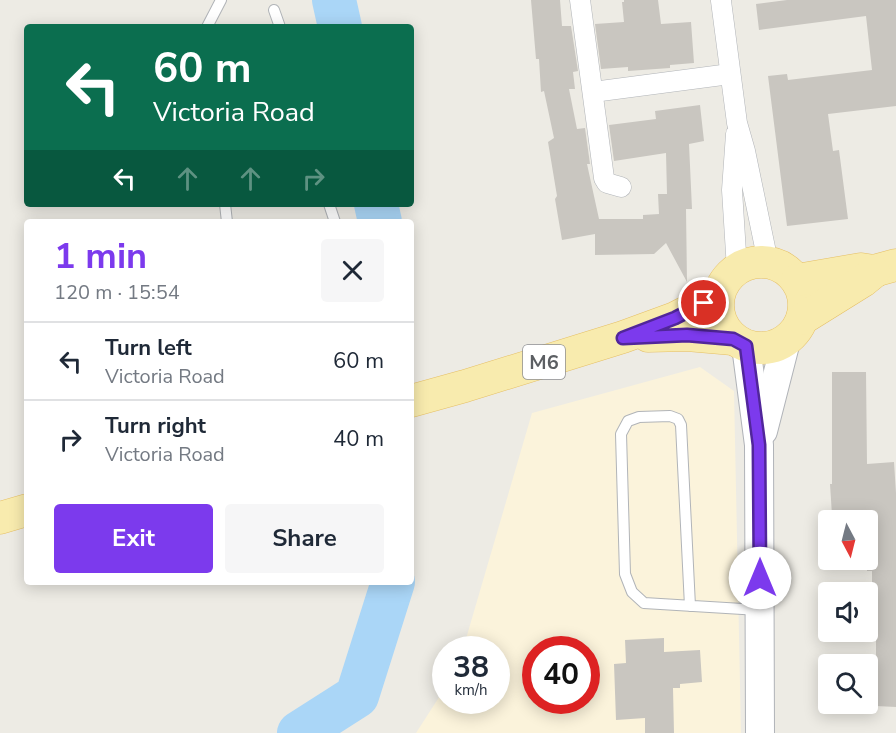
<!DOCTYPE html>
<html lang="en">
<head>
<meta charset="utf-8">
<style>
	:root { --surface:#fff; --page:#f6f6f7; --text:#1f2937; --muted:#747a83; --line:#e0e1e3; --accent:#7c3aed }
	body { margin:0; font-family:"Nunito Sans",sans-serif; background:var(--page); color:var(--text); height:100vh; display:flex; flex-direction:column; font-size:22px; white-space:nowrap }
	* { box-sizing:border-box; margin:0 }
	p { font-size:20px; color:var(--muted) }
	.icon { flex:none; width:33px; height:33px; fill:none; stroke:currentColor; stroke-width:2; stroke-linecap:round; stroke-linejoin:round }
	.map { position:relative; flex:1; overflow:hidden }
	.side { position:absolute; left:24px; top:219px; width:390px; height:366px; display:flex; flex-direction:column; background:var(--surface); border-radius:6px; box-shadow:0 3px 15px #0003 }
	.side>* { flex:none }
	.hud { position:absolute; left:24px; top:24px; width:390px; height:183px; border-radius:6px; box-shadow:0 3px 15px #0003; background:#0b6e4f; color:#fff; overflow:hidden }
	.needle { width:39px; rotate:173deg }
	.tools { position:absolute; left:818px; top:510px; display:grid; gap:12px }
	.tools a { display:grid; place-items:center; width:60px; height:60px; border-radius:6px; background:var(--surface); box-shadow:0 3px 15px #0003; font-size:30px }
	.speed { position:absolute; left:432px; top:636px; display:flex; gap:12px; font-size:30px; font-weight:700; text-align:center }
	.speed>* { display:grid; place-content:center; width:78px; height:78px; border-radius:50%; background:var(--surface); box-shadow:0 3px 15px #0003; line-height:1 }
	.speed small { font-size:15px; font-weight:400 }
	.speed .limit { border:9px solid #d22; background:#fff; color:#111 }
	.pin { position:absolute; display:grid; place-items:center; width:51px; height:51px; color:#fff; margin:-26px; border:3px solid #fff; border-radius:50%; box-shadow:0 2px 6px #0007 }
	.me { position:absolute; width:66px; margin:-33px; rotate:0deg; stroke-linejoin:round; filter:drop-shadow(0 0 4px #0008) }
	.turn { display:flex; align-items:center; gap:21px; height:126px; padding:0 30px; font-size:27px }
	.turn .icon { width:78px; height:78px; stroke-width:2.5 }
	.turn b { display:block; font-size:42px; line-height:51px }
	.lanes { display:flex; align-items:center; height:57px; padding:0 30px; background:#0003; justify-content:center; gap:30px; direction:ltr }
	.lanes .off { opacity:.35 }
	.round { display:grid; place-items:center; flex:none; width:63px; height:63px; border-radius:6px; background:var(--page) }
	.headline { display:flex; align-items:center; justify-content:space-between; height:102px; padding:0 30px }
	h1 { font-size:36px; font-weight:700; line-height:45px; color:var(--accent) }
	.cta { display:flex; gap:12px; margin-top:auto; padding:12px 30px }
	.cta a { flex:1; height:69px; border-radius:6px; background:var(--accent); color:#fff; font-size:24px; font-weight:700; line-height:69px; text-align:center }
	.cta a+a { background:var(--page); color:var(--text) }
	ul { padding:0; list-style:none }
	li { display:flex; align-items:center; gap:18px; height:78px; padding:0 30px; border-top:2px solid var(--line) }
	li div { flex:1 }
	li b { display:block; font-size:22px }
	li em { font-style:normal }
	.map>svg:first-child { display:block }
	.commercial { fill:#fbf3db; fill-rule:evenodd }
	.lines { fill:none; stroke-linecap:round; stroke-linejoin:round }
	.river { stroke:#aad6f7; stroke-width:44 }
	.building { fill:#c9c6c0 }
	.lane-casing { stroke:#b1b4b8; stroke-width:12 }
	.street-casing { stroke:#b1b4b8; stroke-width:21 }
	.secondary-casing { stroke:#b0b3b8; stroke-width:30 }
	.primary-casing { stroke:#e5bf65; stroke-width:33 }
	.lane { stroke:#fff; stroke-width:10 }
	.street { stroke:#fff; stroke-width:20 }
	.secondary { stroke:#fff; stroke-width:28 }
	.primary { stroke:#f8ebae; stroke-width:32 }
	.route-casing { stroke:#51269a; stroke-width:15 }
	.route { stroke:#7c3aed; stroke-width:10 }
	.labels { text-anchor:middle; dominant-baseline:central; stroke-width:4.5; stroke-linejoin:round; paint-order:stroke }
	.shield { fill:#fff; stroke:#8d8f92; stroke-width:1.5 }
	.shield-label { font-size:20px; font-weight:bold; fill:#5c5f63 }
</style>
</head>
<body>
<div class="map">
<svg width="896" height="733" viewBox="0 0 896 733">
	<rect width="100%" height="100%" fill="#edebe4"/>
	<!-- commercial -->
	<path class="commercial" d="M700,367L734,391L741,733H416L445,688L446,700H496V650L463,649L532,413ZM536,650H586V700H536Z"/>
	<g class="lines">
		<!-- river -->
		<g class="river">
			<polyline points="334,0 340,27"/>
			<polyline points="376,204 380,222"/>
			<polyline points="299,733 357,696 393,582"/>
		</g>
	</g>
	<!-- building -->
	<g class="building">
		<polygon points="531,0 560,0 562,26 571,26 578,71 573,72 575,89 569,89 577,129 585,128 590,164 587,164 599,219 643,219 643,215 659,214 658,194 667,194 666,153 614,161 609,125 656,119 655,111 700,105 704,141 689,144 692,209 686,209 687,282 666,243 654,254 595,255 595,234 562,240 555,199 557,196 548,142 554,138 544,91 541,92 539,59 536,59"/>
		<polygon points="624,0 658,0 661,24 691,22 694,63 670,65 670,68 628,71 628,67 601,69 595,24 624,22 622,2 624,2"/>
		<polygon points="787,0 896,0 896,106 828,114 833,151 839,150 848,219 787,226 768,76 787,74 788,80 872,70 866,16 759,30 756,4"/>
		<polygon points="832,372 866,372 867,464 894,462 896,493 896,707 876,706 876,638 867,638 867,620 872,620 872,571 867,571 867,513 832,515 830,484 832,484"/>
		<polygon points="664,638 664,652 700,650 702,682 680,684 680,688 673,688 674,733 645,733 645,718 616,720 614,664 626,663 625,640"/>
	</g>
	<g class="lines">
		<!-- lane casing -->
		<g class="lane-casing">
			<g id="lane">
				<polyline points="274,10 280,27"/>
				<polyline points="207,27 221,0"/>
				<polyline points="225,204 227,222"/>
				<polyline points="329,204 335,222"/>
				<polyline points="690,606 681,425 678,419 670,416 639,417 628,421 621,434 625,574 632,592 644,603 759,610"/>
			</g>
		</g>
		<!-- street casing -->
		<g class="street-casing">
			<g id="street">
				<polyline points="580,0 604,178 607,183 621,187"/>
				<polyline points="721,1 737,123 745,151 768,262"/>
				<polyline points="593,92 730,74"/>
				<polyline points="736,134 732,190 737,269"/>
			</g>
		</g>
		<!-- secondary casing -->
		<g class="secondary-casing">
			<g id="secondary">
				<polyline points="746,346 759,445 760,733"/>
				<polyline points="763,431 786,341"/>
			</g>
		</g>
		<!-- primary casing -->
		<g class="primary-casing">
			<g id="primary">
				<circle cx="761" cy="305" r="43"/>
				<polyline points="797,280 861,269 874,271 896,265"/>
				<polyline points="802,319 863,281 874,272"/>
				<polyline points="648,336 687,335 733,339"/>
				<polyline points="411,401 465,386 623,337 675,318 718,296"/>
				<polyline points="0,518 27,510"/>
			</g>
		</g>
		<!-- lane -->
		<use href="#lane" class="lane"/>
		<!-- street -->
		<use href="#street" class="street"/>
		<!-- secondary -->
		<use href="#secondary" class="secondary"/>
		<!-- primary -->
		<use href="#primary" class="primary"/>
	</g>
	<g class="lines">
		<!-- route casing -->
		<g class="route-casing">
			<polyline id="route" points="704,303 675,318 623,338 687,335 733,339 746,346 759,445 760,578"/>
		</g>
		<!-- route -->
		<use href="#route" class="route"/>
	</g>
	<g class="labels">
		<!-- shield labels -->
		<rect class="shield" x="523" y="345" width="42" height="34" rx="4.5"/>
		<g class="shield-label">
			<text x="544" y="362">M6</text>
		</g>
	</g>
</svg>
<div class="tools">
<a><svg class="needle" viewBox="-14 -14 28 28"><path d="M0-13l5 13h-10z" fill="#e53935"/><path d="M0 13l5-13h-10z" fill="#747a83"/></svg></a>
<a><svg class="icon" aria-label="sound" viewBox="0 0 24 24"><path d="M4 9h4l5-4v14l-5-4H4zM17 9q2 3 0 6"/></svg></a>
<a><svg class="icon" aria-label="search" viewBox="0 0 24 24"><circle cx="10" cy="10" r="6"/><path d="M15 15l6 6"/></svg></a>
</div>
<div class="speed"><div>38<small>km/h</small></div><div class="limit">40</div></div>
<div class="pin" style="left:704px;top:303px;background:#d93025"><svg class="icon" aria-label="arrive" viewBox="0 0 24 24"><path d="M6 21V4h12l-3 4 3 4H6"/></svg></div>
<svg class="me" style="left:760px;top:578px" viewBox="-20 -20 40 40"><circle r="19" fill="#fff"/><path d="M0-13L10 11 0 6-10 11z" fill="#7c3aed"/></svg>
<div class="hud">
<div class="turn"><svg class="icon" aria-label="left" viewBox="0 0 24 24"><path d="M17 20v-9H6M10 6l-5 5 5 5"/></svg><div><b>60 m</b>Victoria Road</div></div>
<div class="lanes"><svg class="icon" aria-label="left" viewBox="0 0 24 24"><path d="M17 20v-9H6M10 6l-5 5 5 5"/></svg><svg class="icon off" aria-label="ahead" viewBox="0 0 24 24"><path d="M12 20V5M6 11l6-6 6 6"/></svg><svg class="icon off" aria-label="ahead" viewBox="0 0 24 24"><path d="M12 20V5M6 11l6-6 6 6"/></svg><svg class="icon off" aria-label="right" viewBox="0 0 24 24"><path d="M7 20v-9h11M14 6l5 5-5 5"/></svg></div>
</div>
<section class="side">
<div class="headline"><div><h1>1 min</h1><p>120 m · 15:54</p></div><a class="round"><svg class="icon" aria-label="close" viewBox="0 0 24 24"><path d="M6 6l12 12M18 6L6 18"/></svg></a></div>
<ul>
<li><svg class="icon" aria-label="left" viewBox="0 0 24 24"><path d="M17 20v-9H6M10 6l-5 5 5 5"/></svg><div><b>Turn left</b><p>Victoria Road</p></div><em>60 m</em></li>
<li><svg class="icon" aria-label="right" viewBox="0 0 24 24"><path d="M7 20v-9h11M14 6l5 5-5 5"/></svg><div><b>Turn right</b><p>Victoria Road</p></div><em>40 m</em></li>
</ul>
<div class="cta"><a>Exit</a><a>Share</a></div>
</section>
</div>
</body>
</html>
